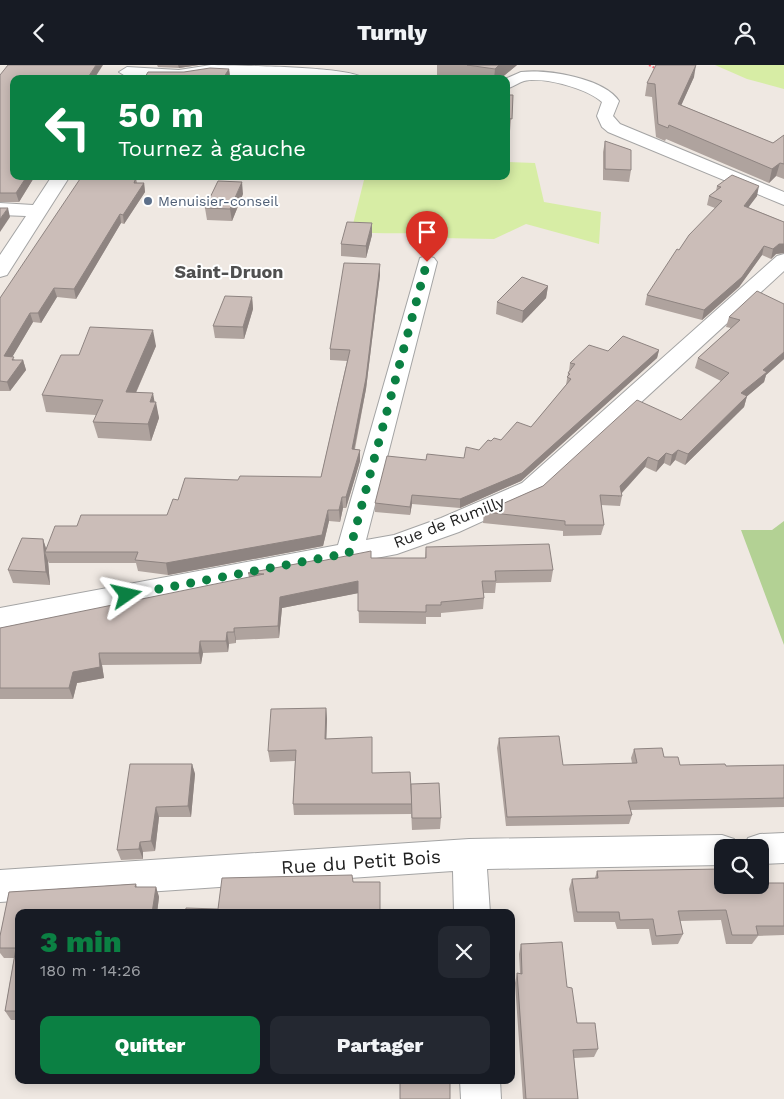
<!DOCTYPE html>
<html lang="fr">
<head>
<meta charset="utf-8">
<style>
	:root { --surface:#171b24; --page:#242831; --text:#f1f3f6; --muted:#9ea1a6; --accent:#0b8043 }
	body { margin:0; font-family:"Work Sans",sans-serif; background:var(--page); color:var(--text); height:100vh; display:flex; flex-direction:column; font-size:19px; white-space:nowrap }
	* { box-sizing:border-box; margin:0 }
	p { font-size:16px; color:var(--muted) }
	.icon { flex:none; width:28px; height:28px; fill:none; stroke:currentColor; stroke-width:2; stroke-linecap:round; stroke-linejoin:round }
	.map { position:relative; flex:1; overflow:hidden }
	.sheet { position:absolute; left:15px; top:844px; width:500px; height:175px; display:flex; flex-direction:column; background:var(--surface); border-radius:10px; box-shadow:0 2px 12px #0003 }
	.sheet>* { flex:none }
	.top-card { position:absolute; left:10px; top:10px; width:500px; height:105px; border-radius:10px; box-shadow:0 2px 12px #0003; background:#0b8043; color:#fff; overflow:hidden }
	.buttons { position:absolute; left:714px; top:774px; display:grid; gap:10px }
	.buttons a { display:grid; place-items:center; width:55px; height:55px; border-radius:10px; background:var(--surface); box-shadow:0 2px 12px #0003; font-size:25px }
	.pin { position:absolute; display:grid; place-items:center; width:42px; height:42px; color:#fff; margin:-51px -21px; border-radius:50% 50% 50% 0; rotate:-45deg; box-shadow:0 0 5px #0007 }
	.pin .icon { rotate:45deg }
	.me { position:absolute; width:55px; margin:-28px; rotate:79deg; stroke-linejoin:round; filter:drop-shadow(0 0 4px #0008) }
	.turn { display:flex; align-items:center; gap:18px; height:105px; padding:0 25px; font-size:22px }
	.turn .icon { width:65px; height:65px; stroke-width:2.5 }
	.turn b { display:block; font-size:35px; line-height:42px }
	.round { display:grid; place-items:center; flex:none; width:52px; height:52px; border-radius:10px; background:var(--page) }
	.headline { display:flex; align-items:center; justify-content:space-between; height:85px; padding:0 25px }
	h1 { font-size:30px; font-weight:800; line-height:38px; color:var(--accent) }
	.primary-button { display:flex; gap:10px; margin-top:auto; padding:10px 25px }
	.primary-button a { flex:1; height:58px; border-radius:10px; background:var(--accent); color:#fff; font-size:20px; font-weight:800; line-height:58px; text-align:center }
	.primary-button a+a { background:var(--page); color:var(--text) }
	header { display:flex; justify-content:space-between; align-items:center; height:65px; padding:0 25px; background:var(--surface); font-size:22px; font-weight:800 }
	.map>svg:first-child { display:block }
	.grass { fill:#d7eda5 }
	.forest { fill:#b3d194 }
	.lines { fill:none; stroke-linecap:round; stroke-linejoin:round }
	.minor-casing { stroke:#a4a4a4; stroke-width:2 }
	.path { stroke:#ff6473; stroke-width:2; stroke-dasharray:2 2; stroke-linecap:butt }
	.minor { fill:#fff; fill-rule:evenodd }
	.wall { fill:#afa39e }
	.shaded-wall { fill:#8e8481 }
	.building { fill:#cbbdb8; stroke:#8e8481 }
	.route { stroke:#0b8043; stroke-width:9; stroke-dasharray:0 16.2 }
	.service-dot { fill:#5c6f8a; stroke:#fff; stroke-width:2 }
	.labels { text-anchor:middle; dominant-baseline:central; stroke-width:4; stroke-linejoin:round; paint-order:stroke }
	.far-service-label { font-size:14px; fill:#4e5e75; stroke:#fff; text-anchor:start }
	.street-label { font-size:16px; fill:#1d1d1d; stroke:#fff }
	.far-district-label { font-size:18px; font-weight:bold; fill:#505050; stroke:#fff }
	.near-street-label { font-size:19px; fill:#1d1d1d; stroke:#fff }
</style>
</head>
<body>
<header><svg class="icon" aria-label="back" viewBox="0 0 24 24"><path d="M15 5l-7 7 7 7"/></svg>Turnly<svg class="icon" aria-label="person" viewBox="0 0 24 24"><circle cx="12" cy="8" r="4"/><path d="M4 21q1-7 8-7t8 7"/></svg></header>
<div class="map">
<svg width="784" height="1034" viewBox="0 0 784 1034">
	<rect width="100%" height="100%" fill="#efe8e2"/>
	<!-- grass -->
	<g class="grass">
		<polygon points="715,0 784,0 784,24 747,14"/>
		<path d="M506,97L535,98L544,137L601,147L599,179L526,159L494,174L441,173L442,169C411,168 382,169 351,167L365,111H506Z"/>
	</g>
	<!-- forest -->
	<polygon class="forest" points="784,456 784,580 741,465 772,465"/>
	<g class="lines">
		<!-- minor casing -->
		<g class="minor-casing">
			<g id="minor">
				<path d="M211,0C233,1 355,1 364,14L211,10L185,14H162L127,12L119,7L127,2L179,5Z"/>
				<path d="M521,7C547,4 604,13 619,36L613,51L620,59L784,127V140L608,67L602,62L597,51L602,37C588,24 544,11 524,16C518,18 513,22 506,24L505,14Z"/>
				<polygon points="52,111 70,111 7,210 0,212 0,190 26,151 0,150 0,138 33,140"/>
				<polygon points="784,189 784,206 540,430 459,467 397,489 0,565 0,543 338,480 420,193 427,191 434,193 437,197 366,475 394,470 441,453 522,418 777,191"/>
				<polygon points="784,768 784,798 760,799 760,782 744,782 748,773 760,769"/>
				<polygon points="722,770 734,774 738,782 722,782 722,800 487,804 490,848 454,848 453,806 0,837 0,805 469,774"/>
				<polygon points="460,1015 500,1015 501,1034 461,1034"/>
			</g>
		</g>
		<!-- path -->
		<polyline class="path" points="649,0 659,5 663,0"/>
		<!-- minor -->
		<use href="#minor" class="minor"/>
	</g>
	<!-- wall -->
	<g class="wall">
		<polygon points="157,0 199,0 179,3 158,2"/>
		<polygon points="437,0 517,0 500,14 457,14 437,11"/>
		<polygon points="229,4 230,12 229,14 144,14 184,7"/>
		<polygon points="0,10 14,111 35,111 19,137 0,137"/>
		<polygon points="694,12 681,40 773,78 784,70 784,114 776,111 769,118 666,74 665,76 656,72 652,32 645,31 647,18"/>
		<polygon points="506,30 513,30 509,78 506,78"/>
		<polygon points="605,76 631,105 629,117 603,115 603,87"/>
		<polygon points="115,112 136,113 137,118 144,118 145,127 124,159 121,158 76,234 57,232 41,258 33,257 12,292 15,295 23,295 26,305 10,326 0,326 0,233"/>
		<polygon points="717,121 757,131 748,142 784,157 784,188 776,189 771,194 762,190 739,222 702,255 645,240 647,230 679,185 715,143 707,140 709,131 716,126"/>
		<polygon points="243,129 232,156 207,155 205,143"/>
		<polygon points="372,158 372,170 366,193 341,191 341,179"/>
		<polygon points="380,199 380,210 366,324 355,384 360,385 360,396 346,443 343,443 340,457 329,456 323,481 168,510 138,506 136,498 49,498 48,496 50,520 13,518 8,505 43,474 46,483 77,461 167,450 178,435 238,415 321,412 347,296 330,295 330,284"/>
		<polygon points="548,221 546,233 522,258 496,249 497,237"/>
		<polygon points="252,232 253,244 244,274 215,273 213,261"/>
		<polygon points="784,239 784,294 766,310 764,317 747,331 744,342 685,400 675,395 670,401 664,398 656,407 645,402 622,428 622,431 620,441 601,440 604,460 601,470 563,471 563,466 483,458 484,447 543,421 681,355 721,316 695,303 698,293 731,263 726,262 729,252"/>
		<polygon points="156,281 136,328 155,337 159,353 151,376 98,373 93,357 96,350 46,347 42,330 79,290"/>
		<polygon points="659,285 657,293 521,416 460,443 412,439 410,450 375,447 375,438 426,395 464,393 479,385 491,376 501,375 531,362 566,320 568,308 569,306 570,298 608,286"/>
		<polygon points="426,482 553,505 551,517 496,518 495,528 483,528 484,533 483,544 441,548 441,552 426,552 426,559 359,558 358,528 282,543 279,573 236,575 236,578 229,579 228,587 203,588 201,599 102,600 104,613 77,618 73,634 0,634 0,563 249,513 248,508 317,495 317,497 371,493 425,493"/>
		<polygon points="326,643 327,654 326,674 372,708 411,729 441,753 440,764 412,765 411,744 411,749 294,750 293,739 295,696 270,697 268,686"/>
		<polygon points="499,673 563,700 632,698 631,693 634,684 664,692 680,700 726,701 784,700 784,742 630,745 632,750 629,759 506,761 497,683"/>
		<polygon points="192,699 195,709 191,752 159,752 155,786 143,787 143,794 121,795 117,785"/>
		<polygon points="597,806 722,820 784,818 784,870 758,871 752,879 726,879 721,855 680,856 683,869 678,879 652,880 649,864 617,864 615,857 574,857 569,824 572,814 595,813"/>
		<polygon points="136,819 137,822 156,822 159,832 157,848 19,848 19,955 11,955 5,946 14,893 4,893 0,888 0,871 9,827"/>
		<polygon points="521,879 567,922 577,958 598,984 594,992 574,993 578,1034 523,1034 515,918 517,908 520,908 519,889"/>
	</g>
	<!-- shaded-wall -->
	<g class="shaded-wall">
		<polygon points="96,0 103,0 94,14 87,14"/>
		<polygon points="178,0 199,0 179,3"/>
		<polygon points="499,0 517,0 500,14 494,14 495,4"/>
		<polygon points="696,0 694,12 676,52 678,39"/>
		<polygon points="229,4 230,12 229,14 224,14 224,12"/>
		<polygon points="780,98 776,111 769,118 772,104"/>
		<polygon points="27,111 35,111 19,137 16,128"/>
		<polygon points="242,117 243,129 232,156 230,144"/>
		<polygon points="144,118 145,127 124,159 123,150"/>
		<polygon points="759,121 757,131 742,151 744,141"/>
		<polygon points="8,143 10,152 0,167 0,154"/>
		<polygon points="120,149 121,158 76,234 74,224"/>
		<polygon points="372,158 372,170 366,193 366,181"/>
		<polygon points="779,179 784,179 784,188 776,189 771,194 773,184"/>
		<polygon points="764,181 762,190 739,222 702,255 704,245"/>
		<polygon points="380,199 380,210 366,324 352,395 352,384"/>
		<polygon points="548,221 546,233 522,258 523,246"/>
		<polygon points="54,223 57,232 41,258 38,248"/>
		<polygon points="252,232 253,244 244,274 243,262"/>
		<polygon points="30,248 33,257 7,301 4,291"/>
		<polygon points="153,265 156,281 129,343 126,327"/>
		<polygon points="659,285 657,293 521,416 460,443 460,434"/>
		<polygon points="784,287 784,294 766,310 764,317 738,339 741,328 763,305"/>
		<polygon points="23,295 26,305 10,326 7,317"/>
		<polygon points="153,328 155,339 156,337 159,353 151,376 148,359 150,337"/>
		<polygon points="747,331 744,342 685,400 688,389"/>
		<polygon points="360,385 360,396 346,443 346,432"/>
		<polygon points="678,385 675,395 670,401 672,390"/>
		<polygon points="666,388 664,398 656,407 658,396"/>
		<polygon points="648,392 645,402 618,432 620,421"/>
		<polygon points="412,430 412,439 410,450 410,442"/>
		<polygon points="342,432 343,443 340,457 339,445"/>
		<polygon points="328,445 329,456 323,481 168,510 166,498"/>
		<polygon points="43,474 47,487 45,487 48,496 50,520 46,507"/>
		<polygon points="358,516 359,528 282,543 279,573 278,561 280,532"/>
		<polygon points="234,563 236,575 236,578 234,567"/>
		<polygon points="227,567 229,579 228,587 226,576"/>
		<polygon points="200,576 203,588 201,599 199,588"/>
		<polygon points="99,588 102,600 104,613 77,618 73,634 69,623 73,607"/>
		<polygon points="326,643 327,654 326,685 325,674"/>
		<polygon points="192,699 195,709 191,752 188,741"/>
		<polygon points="156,742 159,752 155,786 151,776"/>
		<polygon points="140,777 143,787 143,794 139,784"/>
		<polygon points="156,822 159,832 157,848 152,848"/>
	</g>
	<!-- building -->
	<g class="building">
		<polygon points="8,0 96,0 87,14 14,14 14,111 27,111 16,128 0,128 0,10"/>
		<polygon points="467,0 499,0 495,4"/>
		<polygon points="656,0 696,0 678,39 773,78 784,70 784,99 780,98 772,104 669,60 668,63 658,59 655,19 647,18"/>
		<polygon points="210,3 229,4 224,12 217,12 216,14 144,14 148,7 184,7"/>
		<polygon points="506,30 513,30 512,54 506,53"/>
		<polygon points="605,76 631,85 631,105 605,104"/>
		<polygon points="732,110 759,121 744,141 784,157 784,179 779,179 773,184 764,181 742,212 704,245 647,230 677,184 679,185 689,170 722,136 709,131 721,122 717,121"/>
		<polygon points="82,111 113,111 136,113 134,118 144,118 123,150 120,149 74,224 54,223 38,248 30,248 4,291 14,292 12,295 23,295 7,317 0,316 0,233"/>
		<polygon points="218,116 242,117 230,144 205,143"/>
		<polygon points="0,143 8,143 0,154"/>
		<polygon points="347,157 372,158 366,181 341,179"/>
		<polygon points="344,198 380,199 366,313 352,384 360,385 346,432 342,432 339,445 328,445 322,470 166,498 135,495 138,487 45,487 55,461 77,461 81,450 167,450 173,434 178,435 185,413 238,415 240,411 321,412 350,285 330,284"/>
		<polygon points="522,212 548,221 523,246 497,237"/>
		<polygon points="757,226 784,239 784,287 763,305 767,307 741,328 747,331 688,389 678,385 672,390 666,388 658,396 648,392 620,421 622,431 600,430 604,460 565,460 565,456 484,447 543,421 637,335 681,355 729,308 698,293 740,255 729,252"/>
		<polygon points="225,231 252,232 243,262 213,261"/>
		<polygon points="90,262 153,265 126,327 153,328 150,337 156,337 148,359 93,357 103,335 42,330 61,290 79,290"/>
		<polygon points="623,271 659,285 522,408 460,434 412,430 410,442 375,438 387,391 426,395 427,389 464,393 466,382 479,385 488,375 491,376 494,373 501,375 517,357 531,362 571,314 567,312 570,309 568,308 575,299 570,298 589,280 608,286"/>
		<polygon points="22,473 43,474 46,507 8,505"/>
		<polygon points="549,479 553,505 495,506 496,516 482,516 484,533 441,537 441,540 426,540 426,547 358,546 358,516 280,532 278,561 234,563 234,567 227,567 226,576 200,576 199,588 99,588 100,602 73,607 69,623 0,623 0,563 264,509 248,508 317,495 316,497 371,486 371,493 426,493 426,482"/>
		<polygon points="326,643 325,674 372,672 372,708 410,707 412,739 293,739 296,685 268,686 271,644"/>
		<polygon points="559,671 563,700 637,698 634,684 662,683 664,692 678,692 680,700 725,699 726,701 784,700 784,733 628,736 632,750 507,752 499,673"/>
		<polygon points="130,699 192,699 188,741 156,742 151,776 140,777 139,784 117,785"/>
		<polygon points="439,718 441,753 412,753 411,719"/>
		<polygon points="722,804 722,820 760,820 760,818 784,818 784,861 756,861 758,870 732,870 726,845 678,846 683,869 656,871 653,854 620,855 619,847 577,847 572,814 598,813 597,806"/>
		<polygon points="352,810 353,817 380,817 380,848 185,848 186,843 218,844 222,813"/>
		<polygon points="136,819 135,822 156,822 152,848 19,848 19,946 5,946 16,883 0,883 0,871 9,827"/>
		<polygon points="562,877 567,922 572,923 577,958 595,958 598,984 573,985 578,1034 526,1034 517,908 522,909 521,879"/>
		<rect x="400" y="1015" width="50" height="19"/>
	</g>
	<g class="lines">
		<!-- route -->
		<polyline class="route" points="127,530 349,488 427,197"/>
	</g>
	<!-- markers -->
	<circle class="service-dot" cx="148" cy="136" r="5"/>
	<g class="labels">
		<!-- far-service labels -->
		<g class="far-service-label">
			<text x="158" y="136">Menuisier-conseil</text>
		</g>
		<!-- street labels -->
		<g class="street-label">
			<text transform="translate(449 457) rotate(-21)">Rue de Rumilly</text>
		</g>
		<!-- far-district labels -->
		<g class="far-district-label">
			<text x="229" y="206">Saint-Druon</text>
		</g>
		<!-- near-street labels -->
		<g class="near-street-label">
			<text transform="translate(361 797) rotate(-4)">Rue du Petit Bois</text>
		</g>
	</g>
</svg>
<div class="buttons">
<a><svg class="icon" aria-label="search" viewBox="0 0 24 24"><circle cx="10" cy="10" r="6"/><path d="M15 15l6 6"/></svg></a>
</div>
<div class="pin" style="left:427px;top:197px;background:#d93025"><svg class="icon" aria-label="arrive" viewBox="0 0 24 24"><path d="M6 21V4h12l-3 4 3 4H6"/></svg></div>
<svg class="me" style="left:127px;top:530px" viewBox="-20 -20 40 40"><path d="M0-17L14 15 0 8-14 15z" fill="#0b8043" stroke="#fff" stroke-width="4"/></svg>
<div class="top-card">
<div class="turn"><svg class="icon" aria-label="left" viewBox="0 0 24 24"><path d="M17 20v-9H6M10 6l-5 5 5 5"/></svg><div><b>50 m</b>Tournez à gauche</div></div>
</div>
<section class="sheet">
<div class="headline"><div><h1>3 min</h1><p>180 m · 14:26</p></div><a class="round"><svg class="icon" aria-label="close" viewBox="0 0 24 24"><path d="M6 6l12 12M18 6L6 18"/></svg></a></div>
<div class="primary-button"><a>Quitter</a><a>Partager</a></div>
</section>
</div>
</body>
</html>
